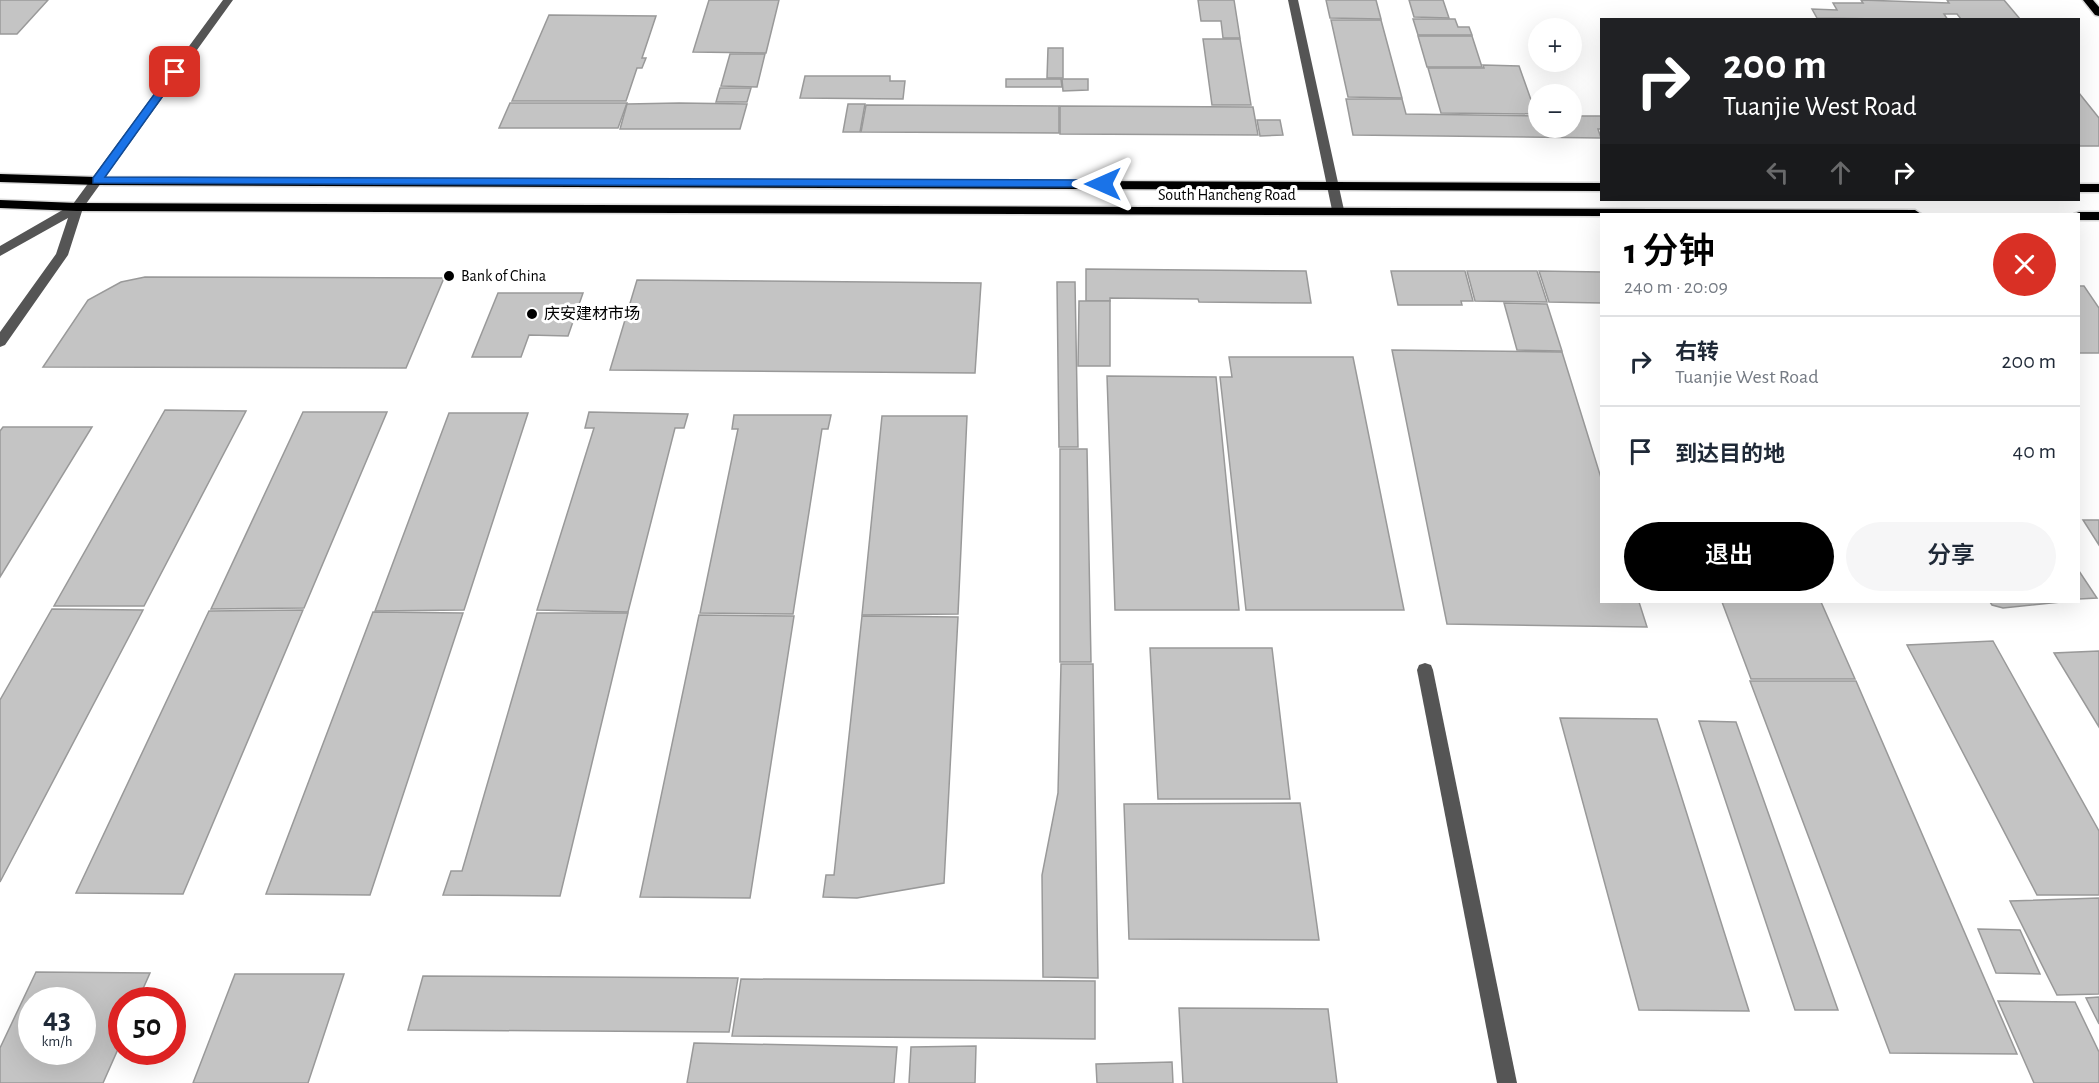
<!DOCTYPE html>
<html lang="zh">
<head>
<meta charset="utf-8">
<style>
	:root { --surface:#fff; --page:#f6f6f7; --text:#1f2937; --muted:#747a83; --line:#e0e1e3; --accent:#000 }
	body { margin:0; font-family:"Alegreya Sans","Noto Sans SC",sans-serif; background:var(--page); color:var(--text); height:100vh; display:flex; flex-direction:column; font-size:22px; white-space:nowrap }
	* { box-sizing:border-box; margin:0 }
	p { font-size:20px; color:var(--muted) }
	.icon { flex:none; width:33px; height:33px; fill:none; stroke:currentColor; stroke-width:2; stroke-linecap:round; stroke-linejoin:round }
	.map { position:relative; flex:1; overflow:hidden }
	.drawer { position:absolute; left:1600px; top:213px; width:480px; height:390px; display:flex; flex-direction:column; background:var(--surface); border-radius:0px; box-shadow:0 6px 24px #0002 }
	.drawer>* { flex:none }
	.banner { position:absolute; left:1600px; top:18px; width:480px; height:183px; border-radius:0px; box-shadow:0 6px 24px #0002; background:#202124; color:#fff; overflow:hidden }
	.tools { position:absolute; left:1528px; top:18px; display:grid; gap:12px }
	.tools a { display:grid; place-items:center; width:54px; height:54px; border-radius:50%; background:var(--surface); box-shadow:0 6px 24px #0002; font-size:30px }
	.speed { position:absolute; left:18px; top:987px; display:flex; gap:12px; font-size:30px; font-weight:700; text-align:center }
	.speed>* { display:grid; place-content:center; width:78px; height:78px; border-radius:50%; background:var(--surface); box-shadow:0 6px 24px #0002; line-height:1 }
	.speed small { font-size:15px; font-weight:400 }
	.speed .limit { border:9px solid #d22; background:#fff; color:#111 }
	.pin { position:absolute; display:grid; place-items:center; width:51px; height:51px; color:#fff; margin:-26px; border-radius:12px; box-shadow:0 3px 9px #0006 }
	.me { position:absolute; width:66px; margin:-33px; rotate:270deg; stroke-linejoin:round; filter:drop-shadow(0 0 4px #0008) }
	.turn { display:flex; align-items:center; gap:21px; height:126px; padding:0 24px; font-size:27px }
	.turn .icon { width:78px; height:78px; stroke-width:2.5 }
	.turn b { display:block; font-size:42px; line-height:51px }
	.lanes { display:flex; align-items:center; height:57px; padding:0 24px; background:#0003; justify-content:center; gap:30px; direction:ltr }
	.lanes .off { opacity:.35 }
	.round { display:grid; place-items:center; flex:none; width:63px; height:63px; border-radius:32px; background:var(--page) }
	.head { display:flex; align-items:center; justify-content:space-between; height:102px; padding:0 24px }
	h1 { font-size:36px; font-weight:600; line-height:45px; color:var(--accent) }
	.action { display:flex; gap:12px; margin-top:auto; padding:12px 24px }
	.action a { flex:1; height:69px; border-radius:36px; background:var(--accent); color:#fff; font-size:24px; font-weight:600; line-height:69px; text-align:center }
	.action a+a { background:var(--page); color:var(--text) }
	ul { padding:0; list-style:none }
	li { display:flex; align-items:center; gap:18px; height:90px; padding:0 24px; border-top:2px solid var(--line) }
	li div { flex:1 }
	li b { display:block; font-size:22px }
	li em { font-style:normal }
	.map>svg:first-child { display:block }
	.building { fill:#c4c4c4; stroke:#999; stroke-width:1.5; fill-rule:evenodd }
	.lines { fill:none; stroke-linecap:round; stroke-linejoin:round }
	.major-casing { stroke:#dbdbdb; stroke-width:3 }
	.minor { fill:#555; fill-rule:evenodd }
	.major { fill:#000; fill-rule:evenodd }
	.route { fill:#1a73e8; stroke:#114b97; stroke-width:1.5 }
	.poi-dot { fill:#000; stroke:#fff; stroke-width:2 }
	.labels { text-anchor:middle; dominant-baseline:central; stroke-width:6; stroke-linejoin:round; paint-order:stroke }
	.street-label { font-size:16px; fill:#000; stroke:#fff }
	.poi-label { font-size:16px; fill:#000; stroke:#fff; text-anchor:start }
</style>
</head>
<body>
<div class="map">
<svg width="2099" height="1083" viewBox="0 0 2099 1083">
	<rect width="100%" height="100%" fill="#fff"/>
	<!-- building -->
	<g class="building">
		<polygon points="0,0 48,0 17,34 0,34"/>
		<polygon points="709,0 779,0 766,53 693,52"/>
		<polygon points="1198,0 1234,0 1240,38 1223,38 1221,21 1201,21"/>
		<polygon points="1326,0 1376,0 1381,19 1330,18"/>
		<polygon points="1409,0 1443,0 1449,18 1414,17"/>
		<polygon points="1861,0 1949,3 1947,0 2004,0 2020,19 1961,19 1957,14 1944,14 1948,20 1817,18 1812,9 1837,10 1833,3 1863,3"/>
		<polygon points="549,15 656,16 642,58 646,58 642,68 637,68 626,101 512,101"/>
		<polygon points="1413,19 1455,19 1458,27 1469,27 1472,35 1418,35"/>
		<polygon points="1331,20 1381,20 1402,98 1348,97"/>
		<polygon points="1418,36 1472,36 1482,67 1427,67"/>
		<polygon points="1203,39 1240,39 1251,105 1212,105"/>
		<polygon points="1048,48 1063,48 1063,78 1047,78"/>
		<polygon points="730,54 765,54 757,87 721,86"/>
		<polygon points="1483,65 1519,66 1536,114 1441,113 1428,68 1484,68"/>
		<polygon points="805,76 890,76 890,81 905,81 903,99 800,98"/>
		<polygon points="1006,79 1061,79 1062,87 1006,87"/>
		<polygon points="1062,79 1088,79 1088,90 1063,91"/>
		<polygon points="720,88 751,88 747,102 716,102"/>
		<polygon points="2079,93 2099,118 2099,146 2079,146"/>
		<polygon points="1346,99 1402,99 1406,114 1539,116 1539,128 1572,128 1572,116 1602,116 1602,129 1598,129 1601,138 1353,135"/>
		<polygon points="510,103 627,103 618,128 499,128"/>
		<polygon points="627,104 679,103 747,104 740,129 620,129"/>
		<polygon points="848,104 865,104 860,132 843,132"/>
		<polygon points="866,105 1059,106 1059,133 861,132"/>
		<polygon points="1060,106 1253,107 1258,135 1060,134"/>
		<polygon points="1257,120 1280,120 1283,135 1260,136"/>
		<polygon points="1086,269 1306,271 1311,303 1199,302 1198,299 1110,298 1110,301 1086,301"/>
		<polygon points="1391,271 1465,271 1473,301 1461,301 1462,305 1398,305"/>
		<polygon points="1467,271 1537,271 1547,302 1475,301"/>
		<polygon points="1539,271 1602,272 1602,303 1549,302"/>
		<polygon points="145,277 444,278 406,368 43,367 88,300 121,282"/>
		<polygon points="637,280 981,283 975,373 610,370"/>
		<polygon points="1057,282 1075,282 1078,447 1059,447"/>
		<polygon points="2079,286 2084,286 2099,308 2099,353 2079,353"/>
		<polygon points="498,293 583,293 568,336 529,335 521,357 472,357"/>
		<polygon points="1079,301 1110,301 1110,366 1078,366"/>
		<polygon points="1504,303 1547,304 1562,351 1517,350"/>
		<polygon points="1392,350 1562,352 1602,481 1602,602 1639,602 1647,627 1447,624"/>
		<polygon points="1229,357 1353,357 1404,610 1246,610 1220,377 1232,377"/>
		<polygon points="1107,376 1216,377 1239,610 1115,610"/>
		<polygon points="165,410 246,411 144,606 54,606"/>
		<polygon points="303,412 387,412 304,608 211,609"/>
		<polygon points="589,412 688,414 684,428 675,428 628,612 537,610 594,428 585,428"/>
		<polygon points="449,413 528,413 464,610 375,611"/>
		<polygon points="734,415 831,415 828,429 822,429 793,614 700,613 738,429 732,429"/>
		<polygon points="882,416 967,416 958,614 862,615"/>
		<polygon points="3,427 92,427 0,577 0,431"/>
		<polygon points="1060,449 1087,449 1091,662 1060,662"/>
		<polygon points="2083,520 2099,520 2099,545"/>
		<polygon points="2079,571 2097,598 2079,599"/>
		<polygon points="1722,602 1821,602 1855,679 1751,679"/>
		<polygon points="1990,602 2061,602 2003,608 1992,605"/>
		<polygon points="52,609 143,610 0,882 0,700"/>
		<polygon points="303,610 183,894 76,893 209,611"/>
		<polygon points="373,612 463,613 370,895 266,894"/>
		<polygon points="537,613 628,613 560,896 443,895 451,871 462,871"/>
		<polygon points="699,615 794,616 750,898 640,897"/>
		<polygon points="862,616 958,617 944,883 857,898 823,897 826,875 834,875"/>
		<polygon points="1993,641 2099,831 2099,895 2037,895 1907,645"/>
		<polygon points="1150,648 1272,648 1290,799 1158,799"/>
		<polygon points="2099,651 2099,727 2054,653"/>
		<polygon points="1061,664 1093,664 1098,978 1043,977 1042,875 1058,793"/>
		<polygon points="1750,681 1856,681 2017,1054 1890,1053"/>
		<polygon points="1560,718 1657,719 1749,1011 1639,1010"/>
		<polygon points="1699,721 1736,722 1838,1010 1795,1010"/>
		<polygon points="1300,803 1319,940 1129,939 1124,804"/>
		<polygon points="2099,898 2099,994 2057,995 2010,901"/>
		<polygon points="1978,929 2020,930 2040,974 1996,973"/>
		<path d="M36,972L150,973L138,1000H122V1040L103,1083H0V1048ZM32,1000H82V1052H32Z"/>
		<polygon points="235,974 344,974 308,1083 193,1083"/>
		<polygon points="423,976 738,978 729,1032 408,1030"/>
		<polygon points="741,979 1095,981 1095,1039 732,1036"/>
		<polygon points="2099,997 2099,1024 2086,998"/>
		<polygon points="1998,1001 2075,1002 2099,1052 2099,1083 2034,1083"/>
		<polygon points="1179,1008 1328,1009 1337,1083 1183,1083"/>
		<polygon points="694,1043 897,1047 894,1083 687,1083"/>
		<polygon points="976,1046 975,1083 909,1083 911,1047"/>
		<polygon points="1172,1062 1173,1083 1097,1083 1096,1064"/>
	</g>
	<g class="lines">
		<!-- major casing -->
		<g class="major-casing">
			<g id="major">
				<polygon points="2083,0 2093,0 2099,7 2099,16 2095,15"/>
				<polygon points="0,174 97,177 1602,183 1602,191 97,185 0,182"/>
				<rect x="2079" y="184" width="20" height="8"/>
				<polygon points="0,200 77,203 1915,210 1921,214 1602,216 77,211 0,208"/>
				<polygon points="2079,212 2099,212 2099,220 2079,220 2079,214 2074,214"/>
			</g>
		</g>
		<!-- minor -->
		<g class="minor">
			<polygon points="223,0 233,0 83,208 68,255 5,345 0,347 0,332 56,254 68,218 0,256 0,246 73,204"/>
			<polygon points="1288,0 1298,0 1344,210 1338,214 1332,210"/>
			<polygon points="1425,663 1431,665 1433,670 1517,1083 1497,1083 1417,670 1419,665"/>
		</g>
		<!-- major -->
		<use href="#major" class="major"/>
	</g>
	<!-- route -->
	<polygon class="route" points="172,70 180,72 105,177 1103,180 1109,184 1103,187 93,183 93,178"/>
	<!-- markers -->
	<g class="poi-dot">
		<circle cx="449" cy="276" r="6"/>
		<circle cx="532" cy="314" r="6"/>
	</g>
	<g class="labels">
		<!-- street labels -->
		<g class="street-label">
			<text x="1227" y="195">South Hancheng Road</text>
		</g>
		<!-- poi labels -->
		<g class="poi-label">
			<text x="461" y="276">Bank of China</text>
			<text x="544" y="314">庆安建材市场</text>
		</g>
	</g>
</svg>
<div class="tools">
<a>+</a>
<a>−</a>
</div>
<div class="speed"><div>43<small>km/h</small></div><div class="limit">50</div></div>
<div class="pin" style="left:175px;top:72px;background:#d93025"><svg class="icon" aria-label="arrive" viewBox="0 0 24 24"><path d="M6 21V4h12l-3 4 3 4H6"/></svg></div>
<svg class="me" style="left:1103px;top:184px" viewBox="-20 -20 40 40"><path d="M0-17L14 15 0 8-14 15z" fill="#1a73e8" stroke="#fff" stroke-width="4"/></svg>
<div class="banner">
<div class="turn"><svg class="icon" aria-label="right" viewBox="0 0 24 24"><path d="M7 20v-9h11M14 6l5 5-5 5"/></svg><div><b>200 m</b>Tuanjie West Road</div></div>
<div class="lanes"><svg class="icon off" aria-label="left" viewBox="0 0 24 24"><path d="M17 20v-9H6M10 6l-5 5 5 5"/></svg><svg class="icon off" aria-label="ahead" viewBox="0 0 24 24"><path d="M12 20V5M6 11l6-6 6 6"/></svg><svg class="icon" aria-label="right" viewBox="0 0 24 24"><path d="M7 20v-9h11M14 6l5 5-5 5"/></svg></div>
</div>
<section class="drawer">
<div class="head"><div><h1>1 分钟</h1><p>240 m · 20:09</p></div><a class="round" style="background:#d93025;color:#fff"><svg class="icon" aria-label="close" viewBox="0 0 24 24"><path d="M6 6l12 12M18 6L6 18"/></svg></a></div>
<ul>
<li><svg class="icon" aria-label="right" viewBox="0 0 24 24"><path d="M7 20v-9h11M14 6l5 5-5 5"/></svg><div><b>右转</b><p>Tuanjie West Road</p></div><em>200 m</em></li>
<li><svg class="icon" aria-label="arrive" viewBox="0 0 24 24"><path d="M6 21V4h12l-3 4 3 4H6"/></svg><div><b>到达目的地</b></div><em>40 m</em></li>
</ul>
<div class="action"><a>退出</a><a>分享</a></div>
</section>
</div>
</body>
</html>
